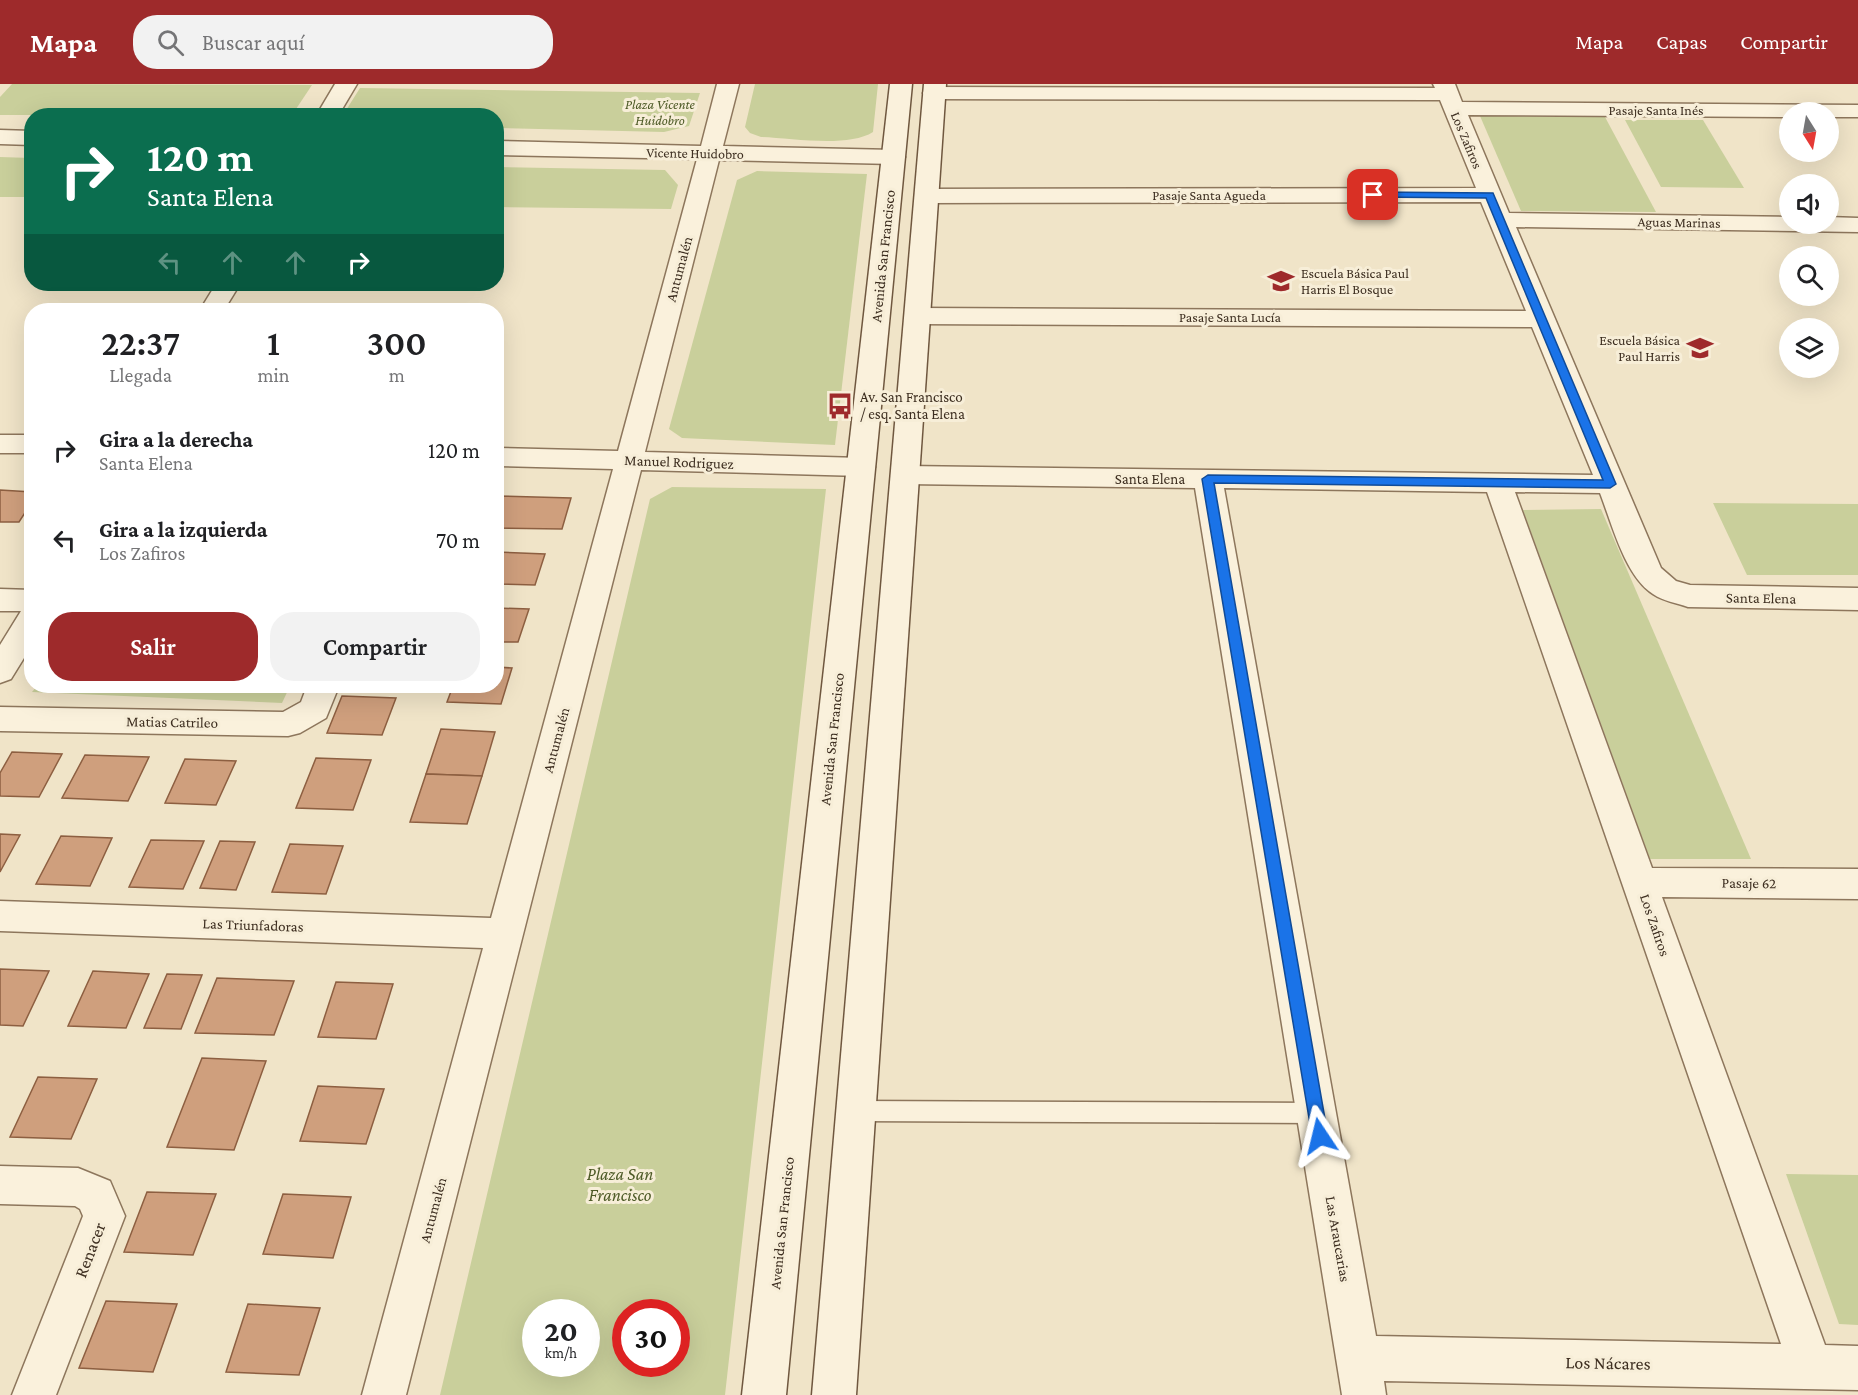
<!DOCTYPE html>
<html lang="es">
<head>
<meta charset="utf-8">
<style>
	:root { --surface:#fff; --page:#f2f2f2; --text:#202124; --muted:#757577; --accent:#9e2a2b }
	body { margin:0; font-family:"Crimson Pro",serif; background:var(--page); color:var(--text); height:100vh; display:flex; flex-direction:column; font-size:22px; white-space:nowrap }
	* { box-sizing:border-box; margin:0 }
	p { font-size:20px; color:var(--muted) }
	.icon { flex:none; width:33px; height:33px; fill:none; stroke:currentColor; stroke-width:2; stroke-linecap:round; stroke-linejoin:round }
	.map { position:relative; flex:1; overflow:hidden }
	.side { position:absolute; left:24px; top:219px; width:480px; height:390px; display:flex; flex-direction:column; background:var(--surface); border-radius:24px; box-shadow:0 6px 24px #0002 }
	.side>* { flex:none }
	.banner { position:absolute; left:24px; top:24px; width:480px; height:183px; border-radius:24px; box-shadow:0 6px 24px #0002; background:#0b6e4f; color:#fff; overflow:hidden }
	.needle { width:39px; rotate:169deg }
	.buttons { position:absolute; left:1779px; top:18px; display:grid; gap:12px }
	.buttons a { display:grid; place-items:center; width:60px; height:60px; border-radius:50%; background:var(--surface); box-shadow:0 6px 24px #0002; font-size:30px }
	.speed { position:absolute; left:522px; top:1215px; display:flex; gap:12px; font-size:30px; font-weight:700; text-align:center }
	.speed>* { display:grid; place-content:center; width:78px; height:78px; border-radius:50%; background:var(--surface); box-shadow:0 6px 24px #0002; line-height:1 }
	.speed small { font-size:15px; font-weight:400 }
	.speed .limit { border:9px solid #d22; background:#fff; color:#111 }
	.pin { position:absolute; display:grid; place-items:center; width:51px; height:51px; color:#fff; margin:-26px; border-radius:12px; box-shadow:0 3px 9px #0006 }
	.me { position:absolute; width:66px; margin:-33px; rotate:350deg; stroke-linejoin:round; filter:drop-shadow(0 0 4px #0008) }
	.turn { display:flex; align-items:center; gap:21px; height:126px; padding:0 24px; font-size:27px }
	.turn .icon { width:78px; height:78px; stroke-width:2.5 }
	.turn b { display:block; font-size:42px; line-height:51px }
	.lanes { display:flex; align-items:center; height:57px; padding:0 24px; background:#0003; justify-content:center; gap:30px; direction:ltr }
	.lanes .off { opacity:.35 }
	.eta { display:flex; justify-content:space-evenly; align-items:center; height:102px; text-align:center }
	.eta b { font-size:36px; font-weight:600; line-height:42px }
	.primary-button { display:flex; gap:12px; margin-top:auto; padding:12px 24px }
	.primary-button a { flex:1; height:69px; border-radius:24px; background:var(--accent); color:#fff; font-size:24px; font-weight:600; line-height:69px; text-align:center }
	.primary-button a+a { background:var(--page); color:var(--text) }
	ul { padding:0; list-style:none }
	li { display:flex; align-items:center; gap:18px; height:90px; padding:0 24px }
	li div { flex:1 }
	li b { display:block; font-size:22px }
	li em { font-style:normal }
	header { display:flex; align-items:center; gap:36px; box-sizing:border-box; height:84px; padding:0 30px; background:var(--accent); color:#fff }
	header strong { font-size:28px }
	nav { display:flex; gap:33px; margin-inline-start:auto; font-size:21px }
	.search { width:420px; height:54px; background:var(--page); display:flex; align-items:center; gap:15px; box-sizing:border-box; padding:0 21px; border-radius:24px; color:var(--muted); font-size:22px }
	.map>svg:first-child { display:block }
	.green { fill:#c9cf9b; fill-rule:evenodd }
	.building { fill:#cf9f7d; stroke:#8d5f41; stroke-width:1.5 }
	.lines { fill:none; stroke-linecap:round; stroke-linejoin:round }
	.lane-casing { stroke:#8d765c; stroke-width:3 }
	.street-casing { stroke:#8d765c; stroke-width:3 }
	.secondary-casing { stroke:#6f573f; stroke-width:3 }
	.lane { fill:#faf1dc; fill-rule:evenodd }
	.street { fill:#faf1dc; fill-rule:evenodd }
	.secondary { fill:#faf1dc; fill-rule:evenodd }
	.route { fill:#1a73e8; stroke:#114b97; stroke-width:1.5 }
	.labels { text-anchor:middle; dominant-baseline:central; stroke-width:6; stroke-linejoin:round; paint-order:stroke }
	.far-park-label { font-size:14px; font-style:italic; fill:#4d5a26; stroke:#f7eed8 }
	.far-street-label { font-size:14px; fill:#3d2e20; stroke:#f7eed8 }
	.far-poi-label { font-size:14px; fill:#3d2e20; stroke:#f7eed8; text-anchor:start }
	.street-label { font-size:15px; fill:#3d2e20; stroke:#f7eed8 }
	.poi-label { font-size:15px; fill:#3d2e20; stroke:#f7eed8; text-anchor:start }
	.near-park-label { font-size:18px; font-style:italic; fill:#4d5a26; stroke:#f7eed8 }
	.near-street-label { font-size:18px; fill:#3d2e20; stroke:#f7eed8 }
</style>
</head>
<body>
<header>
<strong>Mapa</strong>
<div class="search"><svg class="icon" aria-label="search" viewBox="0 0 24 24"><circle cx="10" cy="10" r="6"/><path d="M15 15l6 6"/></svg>Buscar aquí</div>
<nav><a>Mapa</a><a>Capas</a><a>Compartir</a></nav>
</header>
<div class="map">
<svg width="1858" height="1311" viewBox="0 0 1858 1311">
	<rect width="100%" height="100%" fill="#f0e4c8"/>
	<!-- green -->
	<g class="green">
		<polygon points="12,0 312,1 292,31 0,31 0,13"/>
		<path d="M755,0H878L873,48C848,64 791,54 761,53L750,49L745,43Z"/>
		<polygon points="360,4 700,9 689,42 664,48 497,44 496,32 343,31"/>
		<polygon points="1480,32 1605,33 1656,128 1521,127"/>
		<polygon points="1625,36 1703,36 1744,104 1661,103"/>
		<polygon points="0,73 31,74 31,113 0,113"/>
		<polygon points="497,83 665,86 678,101 671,125 497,123"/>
		<polygon points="757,87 867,90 835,361 682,354 669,345 737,96"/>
		<path d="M672,403L826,405L725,1311H440L650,415ZM586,1228V1280H536V1228ZM676,1228V1280H626V1228Z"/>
		<polygon points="1713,419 1858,420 1858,491 1747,491"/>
		<polygon points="1601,425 1751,775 1650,775 1523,426"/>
		<polygon points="37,602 290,602 282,619 32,608"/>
		<polygon points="1786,1090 1858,1091 1858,1241 1839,1240"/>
	</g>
	<!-- building -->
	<g class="building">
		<polygon points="0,406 32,408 32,418 19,438 0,438"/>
		<polygon points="496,412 571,414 562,445 496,444"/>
		<polygon points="496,468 545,470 535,501 496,500"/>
		<polygon points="496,524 529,525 518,558 496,558"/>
		<polygon points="496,583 512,584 501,620 447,618 453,602 496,602"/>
		<polygon points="342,612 396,614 382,651 327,649"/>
		<polygon points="441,645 495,648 482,692 426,690"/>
		<polygon points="12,668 62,670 39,713 0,712 0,689"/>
		<polygon points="85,671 149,673 128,717 62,714"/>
		<polygon points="316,674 371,676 353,726 296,724"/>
		<polygon points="185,675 236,677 216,721 165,719"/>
		<polygon points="426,690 482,692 467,740 410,738"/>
		<polygon points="0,750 20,751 0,788"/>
		<polygon points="61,752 112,754 90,802 36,800"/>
		<polygon points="151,756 204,757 183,805 129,803"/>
		<polygon points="220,757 255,758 236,806 200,804"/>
		<polygon points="290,760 343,762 326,810 272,808"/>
		<polygon points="0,885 49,887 23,942 0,941"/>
		<polygon points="93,887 149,890 126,944 68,942"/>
		<polygon points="167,890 202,891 181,945 144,944"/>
		<polygon points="217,894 294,897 274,951 195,949"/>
		<polygon points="336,898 393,900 376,955 318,953"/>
		<polygon points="202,974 266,977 234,1066 167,1063"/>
		<polygon points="38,993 97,995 71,1055 10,1053"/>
		<polygon points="318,1002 384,1005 366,1060 300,1057"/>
		<polygon points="147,1108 216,1110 193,1171 124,1168"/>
		<polygon points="283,1110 351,1113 333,1174 263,1170"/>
		<polygon points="106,1217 177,1220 153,1288 79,1284"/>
		<polygon points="248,1220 320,1224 299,1291 226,1288"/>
	</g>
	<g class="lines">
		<!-- lane casing -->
		<g class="lane-casing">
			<polygon id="lane" points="857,1017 1316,1019 1324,1022 1327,1029 1324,1036 1316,1039 857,1037 849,1034 846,1027 849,1020"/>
		</g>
		<!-- street casing -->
		<g class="street-casing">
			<g id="street">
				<polygon points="335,0 357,0 338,32 316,32"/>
				<polygon points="717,0 739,0 723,62 894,66 902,68 905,73 902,78 894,80 719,76 645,368 861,374 871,377 875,383 871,389 861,392 641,386 406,1311 362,1311 483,864 0,847 0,817 491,834 613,385 496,382 496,364 618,367 697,75 496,71 496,57 701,62"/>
				<path d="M1433,0H1455L1462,18L1858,21V33H1828V28H1790V33L1468,31L1509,129L1790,133V140H1828V133L1858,134V148L1516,143L1661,484L1676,497L1690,501L1858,504V526L1688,523C1677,519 1663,517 1653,510C1625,492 1612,440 1600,409L1515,408L1652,784L1858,785V815L1662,813L1825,1261L1858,1262V1306L1384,1297L1386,1311H1342L1195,404L906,400L896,397L892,391L896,385L906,382L1593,391L1532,243L918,240L909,237L905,232L909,227L918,224L1526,227L1481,118L927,119L919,117L915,112L919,107L927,105L1476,104L1440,16L934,15L926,14L923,9L926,4L934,3L1435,4ZM1224,404L1487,408L1781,1260L1376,1252Z"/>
				<polygon points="0,46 32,47 32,61 0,60"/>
				<polygon points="216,200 240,200 224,226 200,226"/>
				<rect x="0" y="351" width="32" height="18"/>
				<polygon points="0,505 32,506 32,561 11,595 0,599 0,561 21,527 0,527"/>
				<polygon points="307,602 339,602 326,634 300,649 288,652 0,647 0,623 283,628 301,618"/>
				<polygon points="0,1082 78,1084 110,1097 125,1132 56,1311 12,1311 83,1132 80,1125 75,1122 0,1120"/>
			</g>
		</g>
		<!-- secondary casing -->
		<g class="secondary-casing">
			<g id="secondary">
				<polygon points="890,0 912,0 786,1311 742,1311"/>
				<polygon points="924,0 946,0 856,1311 812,1311"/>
			</g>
		</g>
		<!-- lane -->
		<use href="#lane" class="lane"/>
		<!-- street -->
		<use href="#street" class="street"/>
		<!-- secondary -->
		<use href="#secondary" class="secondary"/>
	</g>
	<!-- route -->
	<polygon class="route" points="1373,108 1493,109 1616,400 1610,404 1214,399 1328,1052 1326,1057 1320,1059 1314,1057 1312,1052 1202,395 1208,391 1603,396 1486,114 1370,113 1370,109"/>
	<!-- icons -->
	<defs>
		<g id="school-bare" transform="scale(2.07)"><path d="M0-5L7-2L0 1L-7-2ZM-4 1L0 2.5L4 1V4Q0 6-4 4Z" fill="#9e2a2b" stroke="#f7eed8" stroke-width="2.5" paint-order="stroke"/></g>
		<g id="bus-bare" transform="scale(2.07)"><path d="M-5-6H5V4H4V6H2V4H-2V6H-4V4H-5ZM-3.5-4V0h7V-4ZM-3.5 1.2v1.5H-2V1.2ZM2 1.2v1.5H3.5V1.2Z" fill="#9e2a2b" stroke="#f7eed8" stroke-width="2.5" paint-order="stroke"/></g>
	</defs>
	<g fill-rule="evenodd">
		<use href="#school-bare" x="1281" y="197"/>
		<use href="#school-bare" x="1700" y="264"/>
		<use href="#bus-bare" x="840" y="322"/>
	</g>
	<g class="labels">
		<!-- far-park labels -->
		<g class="far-park-label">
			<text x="660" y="20">Plaza Vicente<tspan x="660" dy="16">Huidobro</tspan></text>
		</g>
		<!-- far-street labels -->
		<g class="far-street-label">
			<text x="1656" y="26">Pasaje Santa Inés</text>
			<text transform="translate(1467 56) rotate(67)">Los Zafiros</text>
			<text transform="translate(695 69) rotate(1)">Vicente Huidobro</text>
			<text x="1209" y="111">Pasaje Santa Agueda</text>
			<text transform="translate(1679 138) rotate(1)">Aguas Marinas</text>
			<text x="1230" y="233">Pasaje Santa Lucía</text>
		</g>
		<!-- far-poi labels -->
		<g class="far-poi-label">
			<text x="1301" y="189">Escuela Básica Paul<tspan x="1301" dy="16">Harris El Bosque</tspan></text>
			<text x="1680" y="256" text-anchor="end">Escuela Básica<tspan x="1680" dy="16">Paul Harris</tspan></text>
		</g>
		<!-- street labels -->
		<g class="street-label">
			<text transform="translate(883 172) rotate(-84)">Avenida San Francisco</text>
			<text transform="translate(679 185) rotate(-75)">Antumalén</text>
			<text transform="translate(679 378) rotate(2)">Manuel Rodriguez</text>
			<text x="1150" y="395">Santa Elena</text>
			<text transform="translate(1761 514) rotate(1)">Santa Elena</text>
			<text transform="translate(172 638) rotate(1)">Matias Catrileo</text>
			<text transform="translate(832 655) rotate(-84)">Avenida San Francisco</text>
			<text transform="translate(556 656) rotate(-75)">Antumalén</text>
			<text transform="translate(1749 799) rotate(1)">Pasaje 62</text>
			<text transform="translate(253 841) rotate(2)">Las Triunfadoras</text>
			<text transform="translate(1655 841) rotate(71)">Los Zafiros</text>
			<text transform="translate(433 1126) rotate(-75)">Antumalén</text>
			<text transform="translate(782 1139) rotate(-84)">Avenida San Francisco</text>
			<text transform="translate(1338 1155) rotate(80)">Las Araucarias</text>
		</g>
		<!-- poi labels -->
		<g class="poi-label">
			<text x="860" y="313">Av. San Francisco<tspan x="860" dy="17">/ esq. Santa Elena</tspan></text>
		</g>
		<!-- near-park labels -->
		<g class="near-park-label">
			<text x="620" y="1090">Plaza San<tspan x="620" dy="21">Francisco</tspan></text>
		</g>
		<!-- near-street labels -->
		<g class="near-street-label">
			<text transform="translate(90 1166) rotate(-69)">Renacer</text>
			<text transform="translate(1608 1279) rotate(1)">Los Nácares</text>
		</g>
	</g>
</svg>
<div class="buttons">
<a><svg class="needle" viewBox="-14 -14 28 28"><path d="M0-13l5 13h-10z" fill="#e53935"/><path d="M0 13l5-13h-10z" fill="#757577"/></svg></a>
<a><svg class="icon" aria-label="sound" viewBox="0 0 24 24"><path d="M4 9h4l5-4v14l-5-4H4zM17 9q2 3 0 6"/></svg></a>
<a><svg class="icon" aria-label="search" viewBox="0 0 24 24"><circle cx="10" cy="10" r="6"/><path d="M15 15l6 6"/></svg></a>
<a><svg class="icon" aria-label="layers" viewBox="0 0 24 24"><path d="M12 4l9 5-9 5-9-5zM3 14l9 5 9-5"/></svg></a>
</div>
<div class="speed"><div>20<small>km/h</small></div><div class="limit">30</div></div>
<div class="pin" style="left:1373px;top:111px;background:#d93025"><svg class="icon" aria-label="arrive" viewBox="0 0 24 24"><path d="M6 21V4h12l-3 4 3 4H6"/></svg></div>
<svg class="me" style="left:1320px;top:1052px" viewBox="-20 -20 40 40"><path d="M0-17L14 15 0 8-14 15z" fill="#1a73e8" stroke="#fff" stroke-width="4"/></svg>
<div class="banner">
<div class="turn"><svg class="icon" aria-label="right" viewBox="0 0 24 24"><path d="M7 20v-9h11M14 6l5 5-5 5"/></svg><div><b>120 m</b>Santa Elena</div></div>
<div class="lanes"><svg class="icon off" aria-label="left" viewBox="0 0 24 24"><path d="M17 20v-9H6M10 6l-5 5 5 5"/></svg><svg class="icon off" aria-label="ahead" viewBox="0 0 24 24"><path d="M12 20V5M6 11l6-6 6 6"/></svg><svg class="icon off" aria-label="ahead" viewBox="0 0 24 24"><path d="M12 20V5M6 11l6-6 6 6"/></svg><svg class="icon" aria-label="right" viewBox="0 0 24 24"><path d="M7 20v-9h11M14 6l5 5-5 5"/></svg></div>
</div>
<section class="side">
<div class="eta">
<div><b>22:37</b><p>Llegada</p></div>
<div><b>1</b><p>min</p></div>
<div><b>300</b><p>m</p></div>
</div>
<ul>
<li><svg class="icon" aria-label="right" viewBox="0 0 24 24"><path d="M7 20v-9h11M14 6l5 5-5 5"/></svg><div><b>Gira a la derecha</b><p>Santa Elena</p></div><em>120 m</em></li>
<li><svg class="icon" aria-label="left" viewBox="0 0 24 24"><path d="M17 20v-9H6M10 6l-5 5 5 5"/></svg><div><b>Gira a la izquierda</b><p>Los Zafiros</p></div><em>70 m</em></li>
</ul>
<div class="primary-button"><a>Salir</a><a>Compartir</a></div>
</section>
</div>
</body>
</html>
